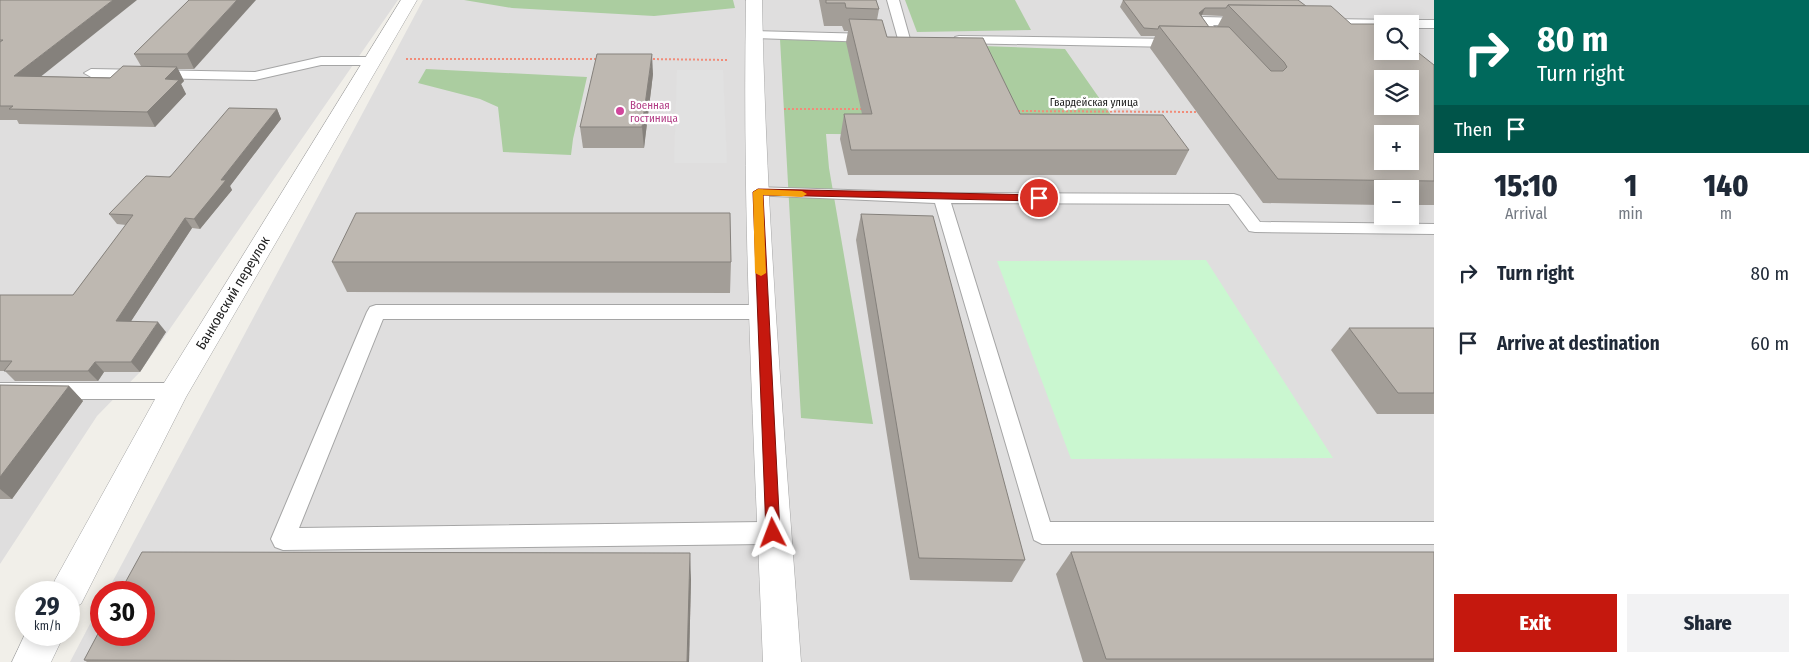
<!DOCTYPE html>
<html lang="en">
<head>
<meta charset="utf-8">
<style>
	:root { --surface:#fff; --page:#f2f2f3; --text:#1f2937; --muted:#747a83; --accent:#c5180e }
	body { margin:0; font-family:"Fira Sans Condensed",sans-serif; background:var(--page); color:var(--text); height:100vh; display:flex; flex-direction:column; font-size:19px; white-space:nowrap }
	* { box-sizing:border-box; margin:0 }
	p { font-size:16px; color:var(--muted) }
	.icon { flex:none; width:28px; height:28px; fill:none; stroke:currentColor; stroke-width:2; stroke-linecap:round; stroke-linejoin:round }
	.map { position:relative; flex:1; overflow:hidden }
	.drawer { display:flex; flex-direction:column; background:var(--surface); width:375px }
	.drawer>* { flex:none }
	.guide { background:#00695c; color:#fff; overflow:hidden }
	.tools { position:absolute; left:1374px; top:15px; display:grid; gap:10px }
	.tools a { display:grid; place-items:center; width:45px; height:45px; border-radius:0px; background:var(--surface); box-shadow:0 2px 12px #0003; font-size:25px }
	.speed { position:absolute; left:15px; top:581px; display:flex; gap:10px; font-size:25px; font-weight:700; text-align:center }
	.speed>* { display:grid; place-content:center; width:65px; height:65px; border-radius:50%; background:var(--surface); box-shadow:0 2px 12px #0003; line-height:1 }
	.speed small { font-size:12px; font-weight:400 }
	.speed .limit { border:8px solid #d22; background:#fff; color:#111 }
	.pin { position:absolute; display:grid; place-items:center; width:42px; height:42px; color:#fff; margin:-21px; border:2px solid #fff; border-radius:50%; box-shadow:0 1px 5px #0007 }
	.me { position:absolute; width:55px; margin:-28px; rotate:357deg; stroke-linejoin:round; filter:drop-shadow(0 0 4px #0008) }
	.turn { display:flex; align-items:center; gap:18px; height:105px; padding:0 20px; font-size:22px }
	.turn .icon { width:65px; height:65px; stroke-width:2.5 }
	.turn b { display:block; font-size:35px; line-height:42px }
	.then { display:flex; align-items:center; height:48px; padding:0 20px; background:#0003; gap:10px; font-size:19px }
	.eta { display:flex; justify-content:space-evenly; align-items:center; height:85px; text-align:center }
	.eta b { font-size:30px; font-weight:800; line-height:35px }
	.action { display:flex; gap:10px; margin-top:auto; padding:10px 20px }
	.action a { flex:1; height:58px; border-radius:0px; background:var(--accent); color:#fff; font-size:20px; font-weight:800; line-height:58px; text-align:center }
	.action a+a { background:var(--page); color:var(--text) }
	ul { padding:0; list-style:none }
	li { display:flex; align-items:center; gap:15px; height:70px; padding:0 20px }
	li div { flex:1 }
	li b { display:block; font-size:19px }
	li em { font-style:normal }
	main { display:flex; flex:1; min-height:0 }
	.map>svg:first-child { display:block }
	.residential { fill:#dfdede; fill-rule:evenodd }
	.forest { fill:#abcda0 }
	.park { fill:#caf7d0 }
	.parking { fill:#e1e1e1 }
	.lines { fill:none; stroke-linecap:round; stroke-linejoin:round }
	.service-casing { stroke:#a5a5a5; stroke-width:2 }
	.minor-casing { stroke:#a5a5a5; stroke-width:1 }
	.path { stroke:#f18c79; stroke-width:2; stroke-dasharray:2 2; stroke-linecap:butt }
	.service { fill:#fff; fill-rule:evenodd }
	.minor { fill:#fff; fill-rule:evenodd }
	.wall { fill:#a39e98; fill-rule:evenodd }
	.shaded-wall { fill:#85817c }
	.building { fill:#beb8b1; stroke:#85817c; fill-rule:evenodd }
	.route { fill:#c5180e; stroke:#801009 }
	.slow { fill:#f59e0b }
	.hotel-dot { fill:#d1479c; stroke:#fff; stroke-width:2 }
	.labels { text-anchor:middle; dominant-baseline:central; stroke-width:4.5; stroke-linejoin:round; paint-order:stroke }
	.far-street-label { font-size:11px; fill:#212121; stroke:#fff }
	.far-hotel-label { font-size:11px; fill:#b23c85; stroke:#fff; text-anchor:start }
	.street-label { font-size:14px; fill:#212121; stroke:#fff }
</style>
</head>
<body>
<main>
<div class="map">
<svg width="1434" height="662" viewBox="0 0 1434 662">
	<rect width="100%" height="100%" fill="#f1efe9"/>
	<!-- residential -->
	<g class="residential">
		<polygon points="0,0 398,0 140,372 97,416 0,564"/>
		<path d="M423,0H1434V662H70L101,603V635H144V592H107ZM1382,24H1410V51H1382ZM1382,79H1410V106H1382ZM1382,134H1410V161H1382ZM1382,189H1410V216H1382Z"/>
	</g>
	<!-- forest -->
	<g class="forest">
		<polygon points="464,0 733,0 735,8 654,16 512,8"/>
		<polygon points="905,0 1015,0 1031,30 917,32"/>
		<polygon points="780,39 1065,49 1125,135 826,134 829,168 873,424 801,418"/>
		<polygon points="426,69 587,77 573,139 571,155 503,152 498,107 480,99 418,83"/>
	</g>
	<!-- park -->
	<polygon class="park" points="1206,260 1333,458 1071,459 997,261"/>
	<!-- parking -->
	<polygon class="parking" points="677,70 723,70 727,163 674,163"/>
	<g class="lines">
		<!-- service casing -->
		<g class="service-casing">
			<g id="service">
				<polygon points="887,0 899,0 910,39 908,42 904,43 898,39"/>
				<polygon points="1203,17 1244,18 1250,22 1244,26 1213,25 1225,40 1219,44 1215,43 1197,21"/>
				<polygon points="1327,19 1400,20 1405,23 1410,20 1434,20 1434,28 1410,28 1410,24 1382,24 1382,27 1323,26 1323,20"/>
				<polygon points="755,31 871,34 877,38 871,42 751,38 749,35 751,32"/>
				<polygon points="959,36 1176,39 1182,43 1176,47 955,43 953,40 955,37"/>
				<polygon points="321,57 372,57 378,61 372,65 321,65 255,80 91,77 84,73 91,69 255,72"/>
				<polygon points="758,187 942,193 1234,194 1240,196 1260,222 1434,224 1434,234 1255,232 1249,231 1229,204 951,203 1050,522 1434,522 1434,544 1042,544 1034,540 935,203 752,195 750,192"/>
				<polygon points="376,305 762,305 768,307 771,312 768,317 762,319 383,319 299,528 773,522 781,526 785,533 781,540 773,544 283,550 275,547 271,539 367,312 370,307"/>
				<polygon points="0,383 174,383 181,385 184,391 181,397 174,399 0,399"/>
			</g>
		</g>
		<!-- minor casing -->
		<g class="minor-casing">
			<g id="minor">
				<polygon points="401,0 417,0 186,397 81,604 69,609 69,592 50,592 55,580 164,383"/>
				<path d="M746,0H762C766,221 785,442 801,662H763C754,441 742,221 746,0Z"/>
				<polygon points="26,632 26,635 64,635 51,662 12,662"/>
			</g>
		</g>
		<!-- path -->
		<g class="path">
			<polyline points="406,59 597,59"/>
			<polyline points="649,59 727,60"/>
			<polyline points="784,109 863,109"/>
			<polyline points="1014,111 1201,112"/>
		</g>
		<!-- service -->
		<use href="#service" class="service"/>
		<!-- minor -->
		<use href="#minor" class="minor"/>
	</g>
	<!-- wall -->
	<g class="wall">
		<polygon points="0,0 40,76 110,78 141,66 134,54 189,0 194,69 178,69 184,81 181,84 186,94 155,127 19,124 17,120 0,120"/>
		<polygon points="819,0 876,0 879,9 877,20 887,37 1020,114 1189,150 1176,175 848,175 840,139 844,114 862,114 846,42 848,31 844,31 842,26 824,26"/>
		<path d="M1123,0L1306,6L1351,24L1434,65V205H1410V189H1382V205L1263,203L1150,48L1155,36H1141L1120,7ZM1202,15L1223,16L1217,27H1209L1201,16Z"/>
		<polygon points="653,74 644,148 583,148 580,127"/>
		<polygon points="277,109 281,119 230,186 232,190 200,229 192,228 131,321 166,332 140,372 104,372 98,381 15,381 5,371 0,371 0,295 73,295 126,225 117,224 109,214"/>
		<polygon points="861,214 1025,560 1012,582 910,580 856,240"/>
		<polygon points="332,262 731,262 730,293 347,292"/>
		<polygon points="1349,328 1434,328 1434,414 1377,414 1331,350"/>
		<polygon points="0,385 69,386 83,401 12,499 0,499"/>
		<polygon points="1071,552 1434,552 1434,662 1083,662 1056,574"/>
		<polygon points="691,579 689,662 87,662 84,660"/>
	</g>
	<!-- shaded-wall -->
	<g class="shaded-wall">
		<polygon points="113,0 137,0 24,90 14,76"/>
		<polygon points="237,0 256,0 194,69 187,54"/>
		<polygon points="1205,8 1202,15 1195,21 1199,13"/>
		<polygon points="652,54 653,74 644,148 642,127"/>
		<polygon points="177,67 184,81 181,84 186,94 155,127 147,112 165,79"/>
		<polygon points="277,109 281,119 230,186 232,190 200,229 194,219 221,180"/>
		<polygon points="185,218 192,228 124,332 116,321"/>
		<polygon points="158,322 166,332 140,372 131,362"/>
		<polygon points="95,362 104,372 98,381 88,371"/>
		<polygon points="69,386 83,401 12,499 0,489 0,477"/>
		<polygon points="690,553 691,579 689,662 687,662"/>
	</g>
	<!-- building -->
	<g class="building">
		<polygon points="0,0 113,0 14,76 110,78 123,66 177,67 165,79 179,80 147,112 9,109 13,106 0,106 0,42 3,40 0,40"/>
		<polygon points="189,0 237,0 187,54 134,54"/>
		<polygon points="826,0 876,0 879,9 846,8 845,3 826,3"/>
		<polygon points="1123,0 1298,0 1306,6 1228,5 1226,8 1205,8 1199,13 1209,27 1159,26 1158,29 1144,28"/>
		<path d="M1228,5L1331,6L1351,24H1382V51H1410V46L1434,65V181L1278,179L1159,26L1229,27L1271,71H1283L1287,67L1284,62ZM1382,79H1410V106H1382ZM1382,134H1410V161H1382Z"/>
		<polygon points="849,19 882,20 887,37 983,38 1020,114 1163,115 1189,150 851,150 844,114 872,114"/>
		<polygon points="597,54 652,54 642,127 580,127"/>
		<polygon points="229,108 277,109 221,180 226,180 194,219 185,218 116,321 158,322 131,362 95,362 88,371 4,371 12,361 0,361 0,295 73,295 133,215 109,214 146,176 170,177"/>
		<polygon points="356,213 730,213 731,262 332,262"/>
		<polygon points="861,214 933,216 1025,560 919,558"/>
		<polygon points="1349,328 1434,328 1434,393 1398,393"/>
		<polygon points="0,385 69,386 0,477"/>
		<polygon points="142,552 690,553 687,662 84,660 101,628 101,635 144,635 144,592 120,592"/>
		<polygon points="1071,552 1434,552 1434,659 1106,659"/>
	</g>
	<!-- route -->
	<polygon class="route" points="758,189 1039,195 1044,198 1039,201 763,195 780,533 778,538 773,540 768,538 766,533 753,192"/>
	<!-- slow -->
	<polygon class="slow" points="758,189 802,191 807,194 802,197 763,195 766,273 761,276 755,273 753,192"/>
	<!-- markers -->
	<circle class="hotel-dot" cx="620" cy="111" r="5"/>
	<g class="labels">
		<!-- far-street labels -->
		<g class="far-street-label">
			<text x="1094" y="102">Гвардейская улица</text>
		</g>
		<!-- far-hotel labels -->
		<g class="far-hotel-label">
			<text x="630" y="105">Военная<tspan x="630" dy="13">гостиница</tspan></text>
		</g>
		<!-- street labels -->
		<g class="street-label">
			<text transform="translate(233 293) rotate(-59)">Банковский переулок</text>
		</g>
	</g>
</svg>
<div class="tools">
<a><svg class="icon" aria-label="search" viewBox="0 0 24 24"><circle cx="10" cy="10" r="6"/><path d="M15 15l6 6"/></svg></a>
<a><svg class="icon" aria-label="layers" viewBox="0 0 24 24"><path d="M12 4l9 5-9 5-9-5zM3 14l9 5 9-5"/></svg></a>
<a>+</a>
<a>−</a>
</div>
<div class="speed"><div>29<small>km/h</small></div><div class="limit">30</div></div>
<div class="pin" style="left:1039px;top:198px;background:#d93025"><svg class="icon" aria-label="arrive" viewBox="0 0 24 24"><path d="M6 21V4h12l-3 4 3 4H6"/></svg></div>
<svg class="me" style="left:773px;top:533px" viewBox="-20 -20 40 40"><path d="M0-17L14 15 0 8-14 15z" fill="#c5180e" stroke="#fff" stroke-width="4"/></svg>
</div>
<section class="drawer">
<div class="guide">
<div class="turn"><svg class="icon" aria-label="right" viewBox="0 0 24 24"><path d="M7 20v-9h11M14 6l5 5-5 5"/></svg><div><b>80 m</b>Turn right</div></div>
<div class="then">Then<svg class="icon" aria-label="arrive" viewBox="0 0 24 24"><path d="M6 21V4h12l-3 4 3 4H6"/></svg></div>
</div>
<div class="eta">
<div><b>15:10</b><p>Arrival</p></div>
<div><b>1</b><p>min</p></div>
<div><b>140</b><p>m</p></div>
</div>
<ul>
<li><svg class="icon" aria-label="right" viewBox="0 0 24 24"><path d="M7 20v-9h11M14 6l5 5-5 5"/></svg><div><b>Turn right</b></div><em>80 m</em></li>
<li><svg class="icon" aria-label="arrive" viewBox="0 0 24 24"><path d="M6 21V4h12l-3 4 3 4H6"/></svg><div><b>Arrive at destination</b></div><em>60 m</em></li>
</ul>
<div class="action"><a>Exit</a><a>Share</a></div>
</section>
</main>
</body>
</html>
